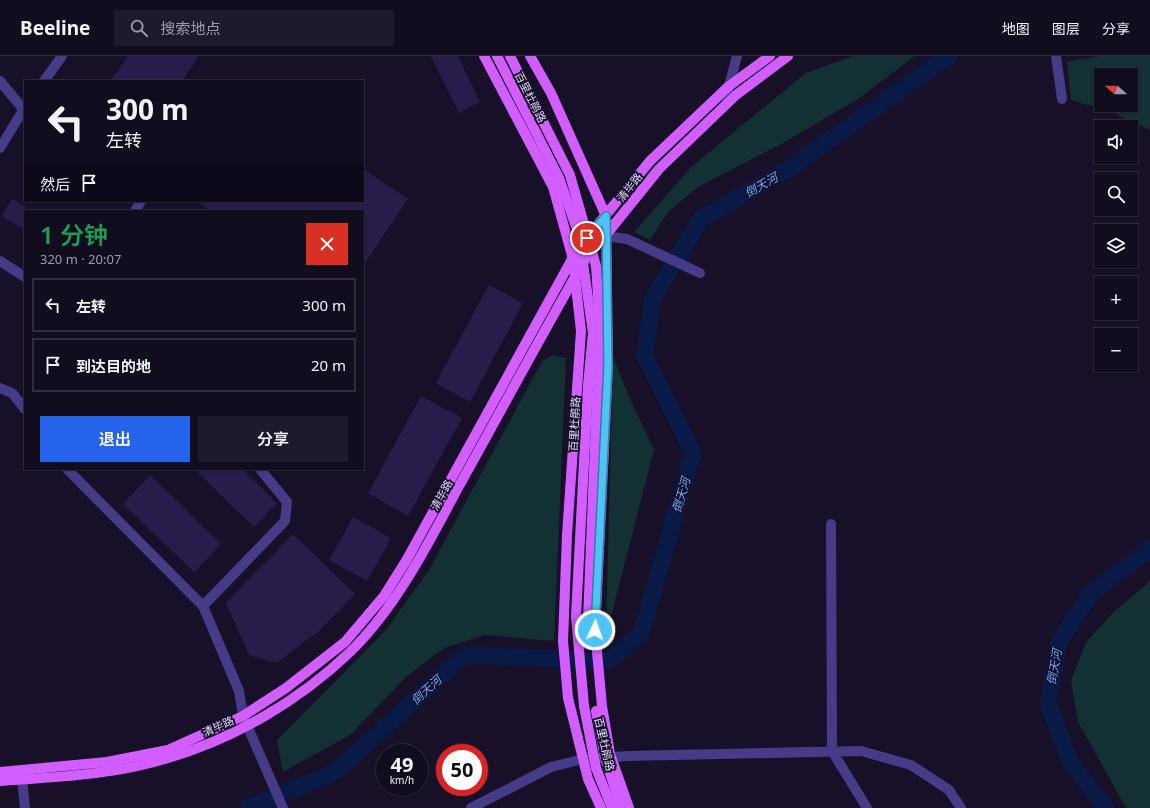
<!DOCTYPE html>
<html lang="zh">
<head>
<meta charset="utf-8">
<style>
	:root { --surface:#110c1e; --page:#1e1a2b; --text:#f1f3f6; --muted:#9c9ba4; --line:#302c3c; --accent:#2563eb }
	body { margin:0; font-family:"Noto Sans","Noto Sans SC",sans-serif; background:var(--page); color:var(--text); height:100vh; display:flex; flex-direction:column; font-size:15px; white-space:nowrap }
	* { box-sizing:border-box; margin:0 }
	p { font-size:13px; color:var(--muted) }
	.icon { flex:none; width:22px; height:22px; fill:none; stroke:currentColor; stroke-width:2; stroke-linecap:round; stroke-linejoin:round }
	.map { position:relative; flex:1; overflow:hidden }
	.details { position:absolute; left:24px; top:154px; width:340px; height:260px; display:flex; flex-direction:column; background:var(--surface); border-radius:0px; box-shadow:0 1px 3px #0004,0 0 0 1px var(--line) }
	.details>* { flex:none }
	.hud { position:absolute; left:24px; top:24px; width:340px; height:122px; border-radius:0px; box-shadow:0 1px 3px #0004,0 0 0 1px var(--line); background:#110c1e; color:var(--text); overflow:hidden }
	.needle { width:26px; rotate:291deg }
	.fabs { position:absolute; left:1094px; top:12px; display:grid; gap:8px }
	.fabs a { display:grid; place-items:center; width:44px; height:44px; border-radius:0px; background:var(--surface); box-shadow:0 1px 3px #0004,0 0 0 1px var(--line); font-size:20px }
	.speed { position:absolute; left:376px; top:688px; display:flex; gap:8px; font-size:20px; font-weight:700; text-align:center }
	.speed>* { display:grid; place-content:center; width:52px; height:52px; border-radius:50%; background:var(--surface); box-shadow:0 1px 3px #0004,0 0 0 1px var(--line); line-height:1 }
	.speed small { font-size:10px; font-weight:400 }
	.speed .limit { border:6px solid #d22; background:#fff; color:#111 }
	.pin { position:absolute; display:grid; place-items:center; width:34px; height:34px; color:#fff; margin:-17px; border:2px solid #fff; border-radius:50%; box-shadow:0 1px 4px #0007 }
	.me { position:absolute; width:44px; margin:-22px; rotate:3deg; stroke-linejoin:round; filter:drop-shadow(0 0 3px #0008) }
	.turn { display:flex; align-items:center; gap:14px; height:84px; padding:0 16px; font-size:18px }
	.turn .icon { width:52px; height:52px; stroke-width:2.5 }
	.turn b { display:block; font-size:28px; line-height:34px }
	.then { display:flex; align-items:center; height:38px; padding:0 16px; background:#0003; gap:8px; font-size:15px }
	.round { display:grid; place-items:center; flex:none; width:42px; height:42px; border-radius:0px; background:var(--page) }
	.headline { display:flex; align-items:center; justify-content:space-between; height:68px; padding:0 16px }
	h1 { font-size:24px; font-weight:600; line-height:30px; color:#1e9e55 }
	.cta { display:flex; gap:8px; margin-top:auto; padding:8px 16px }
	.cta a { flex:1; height:46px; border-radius:0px; background:var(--accent); color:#fff; font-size:16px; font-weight:600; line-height:46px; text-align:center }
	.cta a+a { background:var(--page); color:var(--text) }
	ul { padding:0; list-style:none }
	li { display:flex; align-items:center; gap:12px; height:54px; margin:0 8px 6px; padding:0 8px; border:2px solid var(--line); border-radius:0px }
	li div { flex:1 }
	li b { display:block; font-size:15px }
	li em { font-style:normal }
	header { display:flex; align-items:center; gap:24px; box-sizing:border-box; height:56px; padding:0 20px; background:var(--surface); border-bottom:1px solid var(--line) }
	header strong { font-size:19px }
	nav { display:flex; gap:22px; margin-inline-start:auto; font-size:14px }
	.search { width:280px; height:36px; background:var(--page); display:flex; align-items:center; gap:10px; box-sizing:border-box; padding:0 14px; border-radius:0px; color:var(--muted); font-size:15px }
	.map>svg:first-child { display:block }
	.green { fill:#133033; fill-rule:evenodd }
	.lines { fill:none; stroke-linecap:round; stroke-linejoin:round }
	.river { stroke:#0a1a47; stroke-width:17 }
	.building { fill:#2a1c4a }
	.minor { stroke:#453b87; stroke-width:10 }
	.major { stroke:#d35eff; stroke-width:10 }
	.major-bridge { stroke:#d35eff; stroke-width:10 }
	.route-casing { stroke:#337fa1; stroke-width:10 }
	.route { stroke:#4fc3f7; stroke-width:7 }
	.labels { text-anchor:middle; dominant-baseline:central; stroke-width:4; stroke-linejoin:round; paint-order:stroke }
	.street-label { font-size:11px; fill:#e0d7ff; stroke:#171028 }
	.water-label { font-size:12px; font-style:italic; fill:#65a9ff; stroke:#171028 }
</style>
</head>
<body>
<header>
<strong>Beeline</strong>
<div class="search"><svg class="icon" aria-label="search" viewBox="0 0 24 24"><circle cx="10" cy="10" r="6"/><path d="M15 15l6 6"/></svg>搜索地点</div>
<nav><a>地图</a><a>图层</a><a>分享</a></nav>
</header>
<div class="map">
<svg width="1150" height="752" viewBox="0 0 1150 752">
	<rect width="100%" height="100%" fill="#171028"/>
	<!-- green -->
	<g class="green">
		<polygon points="853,0 915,0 858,43 783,87 698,131 668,156 650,184 634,176 691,111 806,17"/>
		<path d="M1099,0H1150V74L1112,56L1071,44L1067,6ZM1101,19H1131V49H1101Z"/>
		<polygon points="552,299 566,302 554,585 485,579 444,592 406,621 350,679 283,716 277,684 385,575 429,514 542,305"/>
		<polygon points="613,300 628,339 654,393 612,557 606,573"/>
		<polygon points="1150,525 1150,752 1126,752 1078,666 1071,625 1086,586 1115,555"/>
	</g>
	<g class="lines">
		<!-- river -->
		<g class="river">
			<polyline points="248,752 335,716 465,599 608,605 641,578 693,397 645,300 652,244 701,163 788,113 949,0"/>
			<polyline points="1106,752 1070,706 1048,646 1059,586 1090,538 1150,492"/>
		</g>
	</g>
	<!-- building -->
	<g class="building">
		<polygon points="128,0 199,0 182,25 111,25"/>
		<polygon points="431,0 458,0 480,46 459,57"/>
		<polygon points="363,113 408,143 363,210 363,155 211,155 196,145 363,145"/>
		<polygon points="12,143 25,150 25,174 2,160"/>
		<polygon points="489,229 523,247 470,346 436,327"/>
		<polygon points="421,340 462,362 408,460 368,437"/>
		<polygon points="194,413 242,413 277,447 254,471"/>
		<polygon points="150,419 221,488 194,516 123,448"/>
		<polygon points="353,461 391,482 367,525 329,504"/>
		<polygon points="293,478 355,538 320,574 276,607 249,599 226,547"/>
	</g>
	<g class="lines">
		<!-- minor -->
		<g class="minor">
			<polyline points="1056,0 1062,43"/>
			<polyline points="0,25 23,53"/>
			<polyline points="44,25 62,0"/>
			<polyline points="727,47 729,30 737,0"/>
			<polyline points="0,92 25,51"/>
			<polyline points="135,155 141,145"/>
			<polyline points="605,180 627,183 700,217"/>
			<polyline points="0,205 25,221"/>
			<polyline points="0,332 12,337 25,353"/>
			<polyline points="67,413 203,550 239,635 243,660 283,752"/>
			<polyline points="831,468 832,695 867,752"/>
			<polyline points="203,550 285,465 287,446 260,413"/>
			<polyline points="22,723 25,752"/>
			<polyline points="471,752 551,711 583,703 628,700 861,695 911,709 949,734 961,752"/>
		</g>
		<!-- major -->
		<g class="major">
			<polyline points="484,0 553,131 573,203 581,275 567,479 563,585 568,642 588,723 601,752"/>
			<polyline points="530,0 551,37 606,160 608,310 595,574 602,650 610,698 629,752"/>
			<polyline points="589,580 588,564 597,339"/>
			<polyline points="584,650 576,560 588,329"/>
			<polyline points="0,716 107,706 168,694 243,660 286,632 345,586 384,540 406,505 577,194 650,105 729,30 770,0"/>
			<path d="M0,725C56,721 114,719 168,702C235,682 299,645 350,596C397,550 428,488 459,430C502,353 543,276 587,200L605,180L659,113L736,39L788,0"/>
		</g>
		<!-- major-bridge -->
		<g class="major-bridge">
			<polyline points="497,0 559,122 579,179 593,277 588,329"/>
			<polyline points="510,0 570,119 596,210 601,284 597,339"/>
			<polyline points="584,650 596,712 612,752"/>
			<polyline points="596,655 605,701 621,752"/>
		</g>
	</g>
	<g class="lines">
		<!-- route casing -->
		<g class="route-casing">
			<polyline id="route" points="587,182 606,160 608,310 595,574"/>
		</g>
		<!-- route -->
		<use href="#route" class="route"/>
	</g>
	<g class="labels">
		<!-- street labels -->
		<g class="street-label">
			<text transform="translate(531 41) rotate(63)">百里杜鹃路</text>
			<text transform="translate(629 131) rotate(-52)">清毕路</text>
			<text transform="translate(574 368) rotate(-87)">百里杜鹃路</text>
			<text transform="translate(441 439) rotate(-61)">清毕路</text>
			<text transform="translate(218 670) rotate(-24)">清毕路</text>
			<text transform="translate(605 688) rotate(77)">百里杜鹃路</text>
		</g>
		<!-- water labels -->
		<g class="water-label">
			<text transform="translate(761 129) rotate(-30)">倒天河</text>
			<text transform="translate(681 439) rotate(-74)">倒天河</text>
			<text transform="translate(1054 611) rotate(-80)">倒天河</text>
			<text transform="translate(426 634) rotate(-42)">倒天河</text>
		</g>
	</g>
</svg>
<div class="fabs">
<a><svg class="needle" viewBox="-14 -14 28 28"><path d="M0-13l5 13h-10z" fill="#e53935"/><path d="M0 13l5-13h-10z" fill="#9c9ba4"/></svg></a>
<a><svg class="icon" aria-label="sound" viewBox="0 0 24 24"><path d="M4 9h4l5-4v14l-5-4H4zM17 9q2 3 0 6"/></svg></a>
<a><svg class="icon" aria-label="search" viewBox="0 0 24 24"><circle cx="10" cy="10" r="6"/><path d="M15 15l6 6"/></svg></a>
<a><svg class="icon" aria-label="layers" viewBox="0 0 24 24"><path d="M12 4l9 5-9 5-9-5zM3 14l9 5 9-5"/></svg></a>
<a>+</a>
<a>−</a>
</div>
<div class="speed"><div>49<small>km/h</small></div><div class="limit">50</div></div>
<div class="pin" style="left:587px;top:182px;background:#d93025"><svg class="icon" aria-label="arrive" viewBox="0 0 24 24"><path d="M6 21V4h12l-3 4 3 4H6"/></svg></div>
<svg class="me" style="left:595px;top:574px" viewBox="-20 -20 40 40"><circle r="17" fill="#4fc3f7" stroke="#fff" stroke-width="3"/><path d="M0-11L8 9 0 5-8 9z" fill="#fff"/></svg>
<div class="hud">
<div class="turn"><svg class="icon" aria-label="left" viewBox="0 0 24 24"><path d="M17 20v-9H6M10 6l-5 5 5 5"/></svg><div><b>300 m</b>左转</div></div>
<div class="then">然后<svg class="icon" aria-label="arrive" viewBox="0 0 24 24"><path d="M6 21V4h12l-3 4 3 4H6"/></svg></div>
</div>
<section class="details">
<div class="headline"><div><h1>1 分钟</h1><p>320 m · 20:07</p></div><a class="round" style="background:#d93025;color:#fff"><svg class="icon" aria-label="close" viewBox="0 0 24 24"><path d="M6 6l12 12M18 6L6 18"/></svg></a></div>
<ul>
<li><svg class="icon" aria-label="left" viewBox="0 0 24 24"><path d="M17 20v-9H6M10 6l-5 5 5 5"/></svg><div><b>左转</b></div><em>300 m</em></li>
<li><svg class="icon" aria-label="arrive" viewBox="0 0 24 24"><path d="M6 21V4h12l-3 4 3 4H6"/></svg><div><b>到达目的地</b></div><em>20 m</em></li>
</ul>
<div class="cta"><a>退出</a><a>分享</a></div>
</section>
</div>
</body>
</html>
